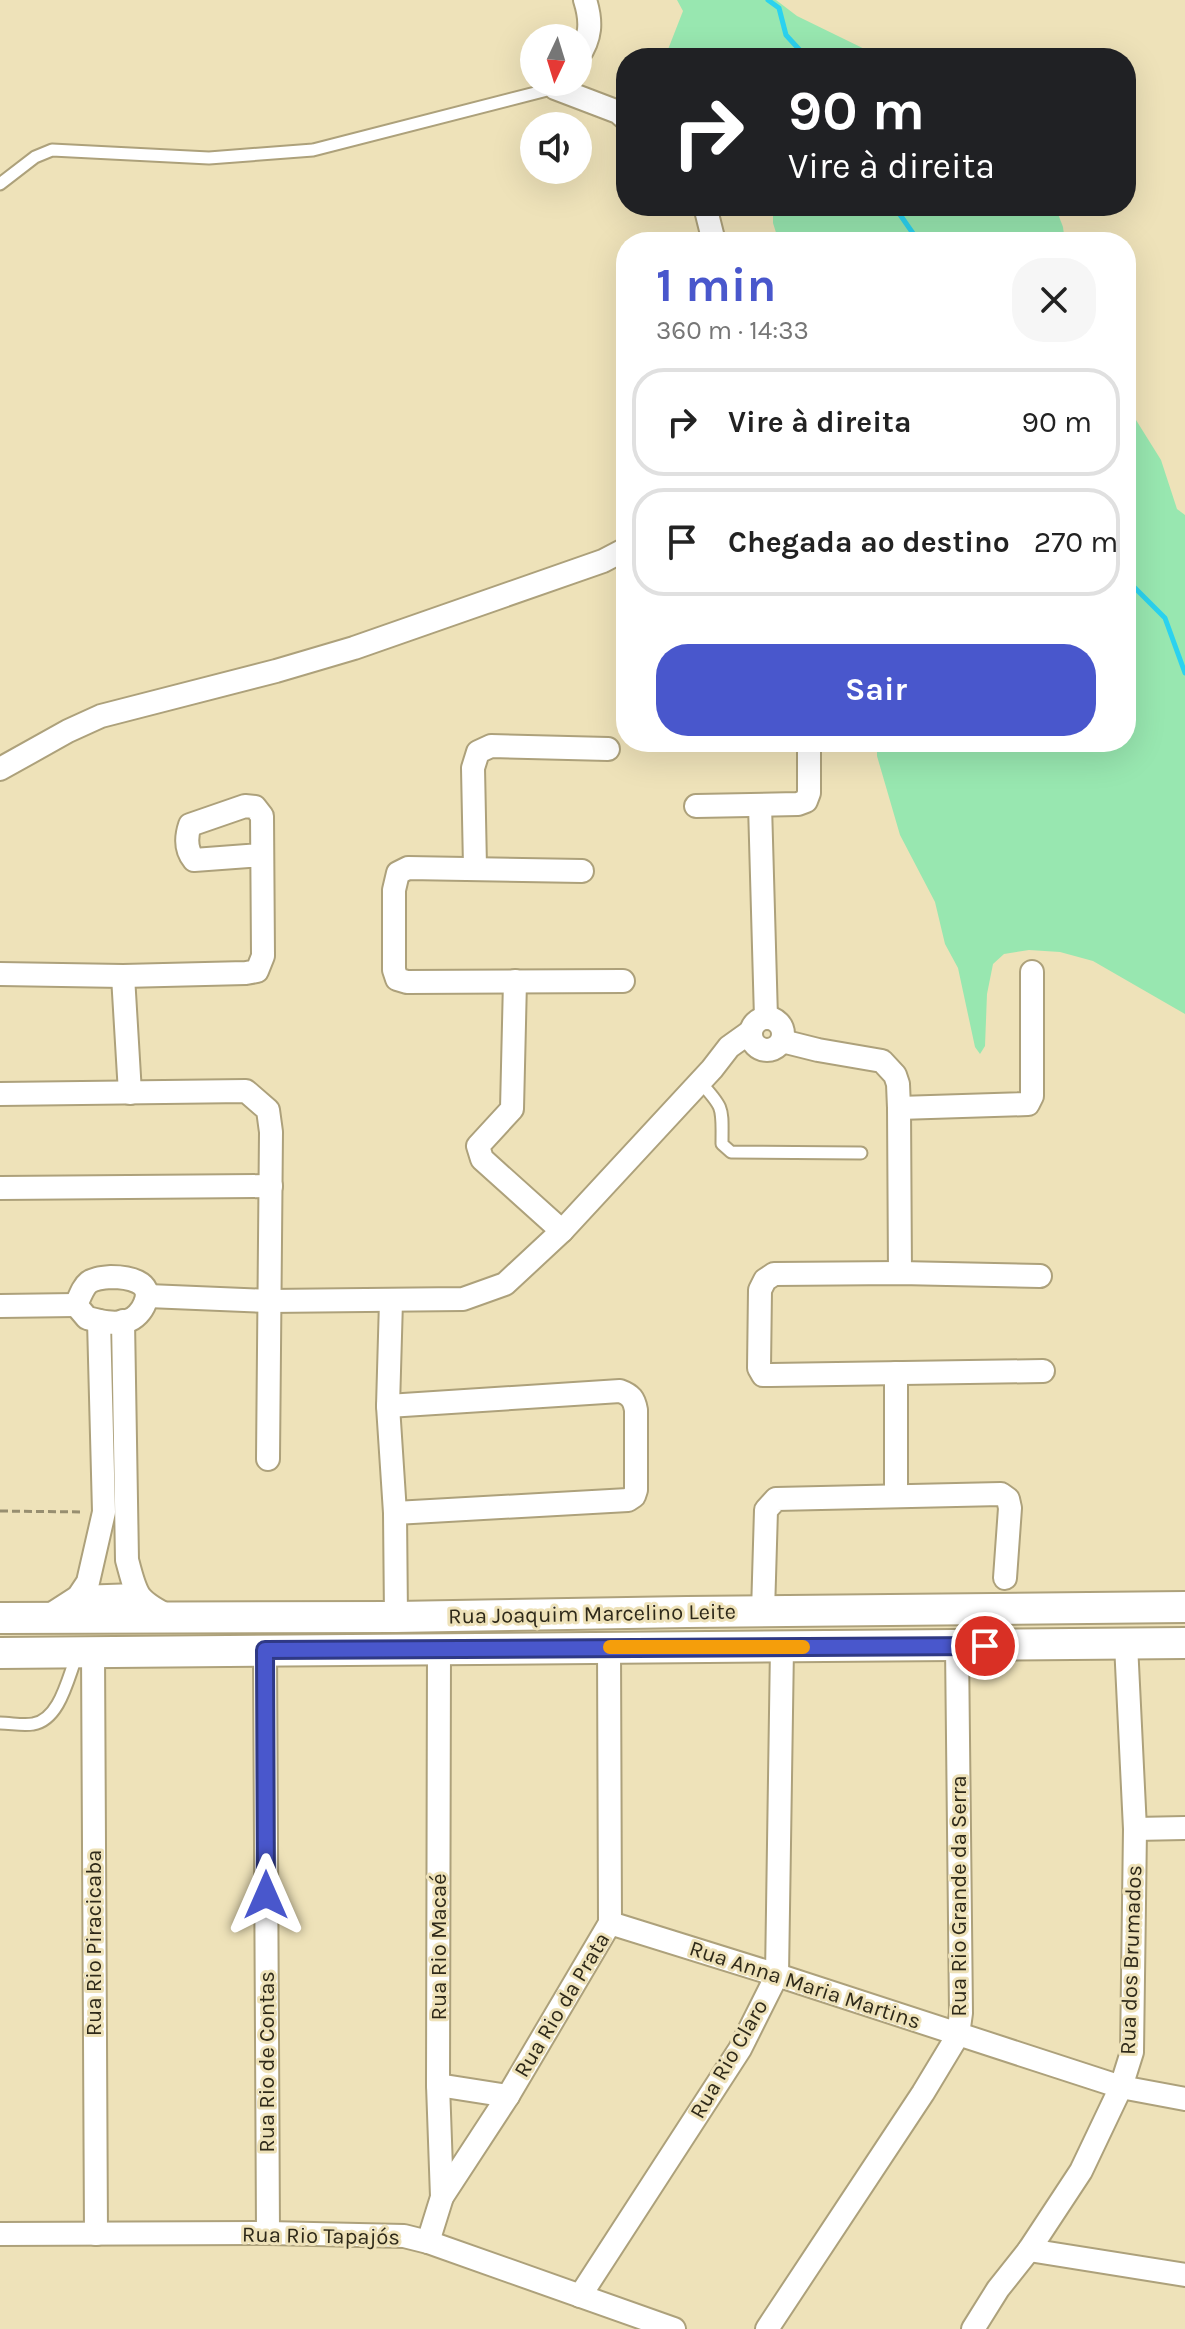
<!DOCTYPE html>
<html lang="pt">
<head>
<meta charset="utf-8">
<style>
	:root { --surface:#fff; --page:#f6f6f6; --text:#222; --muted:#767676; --line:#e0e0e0; --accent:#4957cc }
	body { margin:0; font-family:Karla,sans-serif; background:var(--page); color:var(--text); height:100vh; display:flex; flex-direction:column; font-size:30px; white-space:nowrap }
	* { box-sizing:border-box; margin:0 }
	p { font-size:26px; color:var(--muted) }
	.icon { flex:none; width:44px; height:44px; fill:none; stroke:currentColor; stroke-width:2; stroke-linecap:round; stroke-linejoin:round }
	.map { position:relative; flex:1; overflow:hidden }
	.panel { position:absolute; left:616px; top:232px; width:520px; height:520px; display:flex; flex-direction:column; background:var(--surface); border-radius:32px; box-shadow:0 8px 32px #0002 }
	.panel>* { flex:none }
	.banner { position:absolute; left:616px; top:48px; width:520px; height:168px; border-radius:32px; box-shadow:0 8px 32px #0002; background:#202124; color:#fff; overflow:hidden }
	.needle { width:52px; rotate:184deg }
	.controls { position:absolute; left:520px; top:24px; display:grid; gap:16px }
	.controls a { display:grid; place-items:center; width:72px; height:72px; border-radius:50%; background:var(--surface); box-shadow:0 8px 32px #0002; font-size:40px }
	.pin { position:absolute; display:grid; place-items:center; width:68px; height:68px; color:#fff; margin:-34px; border:4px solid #fff; border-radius:50%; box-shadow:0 2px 8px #0007 }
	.me { position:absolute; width:88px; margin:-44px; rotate:0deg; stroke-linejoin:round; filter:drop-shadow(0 0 6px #0008) }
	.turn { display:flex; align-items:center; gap:28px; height:168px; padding:0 40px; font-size:36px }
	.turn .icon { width:104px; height:104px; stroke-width:2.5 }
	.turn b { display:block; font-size:56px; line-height:68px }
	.round { display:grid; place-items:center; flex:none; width:84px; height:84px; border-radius:32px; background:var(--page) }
	.head { display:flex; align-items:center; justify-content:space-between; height:136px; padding:0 40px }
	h1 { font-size:48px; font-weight:700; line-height:60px; color:var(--accent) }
	.primary-button { display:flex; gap:16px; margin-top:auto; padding:16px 40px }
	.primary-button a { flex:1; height:92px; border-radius:32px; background:var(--accent); color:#fff; font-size:32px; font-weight:700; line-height:92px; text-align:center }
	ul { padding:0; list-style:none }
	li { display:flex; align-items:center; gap:24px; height:108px; margin:0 16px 12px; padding:0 24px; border:4px solid var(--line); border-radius:32px }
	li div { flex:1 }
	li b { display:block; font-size:30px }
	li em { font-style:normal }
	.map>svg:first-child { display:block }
	.green { fill:#98e7b0 }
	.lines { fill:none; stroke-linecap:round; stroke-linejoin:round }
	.stream { stroke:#2bd2ef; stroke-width:5 }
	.service-casing { stroke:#ada17b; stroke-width:15 }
	.minor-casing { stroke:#ada17b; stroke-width:26 }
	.secondary-casing { stroke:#ada17b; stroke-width:34 }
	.path { stroke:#978e70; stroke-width:3; stroke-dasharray:8 4; stroke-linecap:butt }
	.service { stroke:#fff; stroke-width:11 }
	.minor { stroke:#fff; stroke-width:22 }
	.secondary { stroke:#fff; stroke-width:30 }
	.route-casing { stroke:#2f3985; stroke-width:20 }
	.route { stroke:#4957cc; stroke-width:14 }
	.slow { stroke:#f59e0b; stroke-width:14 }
	.labels { text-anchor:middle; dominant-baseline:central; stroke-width:6; stroke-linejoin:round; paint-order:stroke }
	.street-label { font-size:22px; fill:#2e2919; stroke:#eee2b9 }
</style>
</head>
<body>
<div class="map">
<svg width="1185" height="2329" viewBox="0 0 1185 2329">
	<rect width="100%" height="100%" fill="#eee2b9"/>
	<!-- green -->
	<g class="green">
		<polygon points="677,0 776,0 797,16 883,58 667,58 667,52 683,11"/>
		<polygon points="773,206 1055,206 1063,227 1065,242 779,242 773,223"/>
		<polygon points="1126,404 1161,460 1177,509 1185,515 1185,1014 1093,961 1060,952 1029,950 1004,954 993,964 987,994 985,1046 980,1054 975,1047 958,968 945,944 935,902 900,835 877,756 877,742 1126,742"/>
	</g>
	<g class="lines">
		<!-- stream -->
		<g class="stream">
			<polyline points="768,0 779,8 786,35 807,58"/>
			<polyline points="894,206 919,242"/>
			<polyline points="1126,579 1165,618 1185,673"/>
		</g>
		<!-- service casing -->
		<g class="service-casing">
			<g id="service">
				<polyline points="0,184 35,157 52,150 209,158 313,150 555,88"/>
				<path d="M700,1082C725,1109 722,1108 722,1144L731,1152L861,1153"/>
				<path d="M0,1723C11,1723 23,1726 33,1724C60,1720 68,1677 77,1655"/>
			</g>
		</g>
		<!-- minor casing -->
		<g class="minor-casing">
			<g id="minor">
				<path d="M578,57C591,38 592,22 585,0"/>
				<polyline points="559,82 555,88 618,112 626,119"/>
				<polyline points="705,206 714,242"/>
				<polyline points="0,769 68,731 101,716 276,671 354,648 603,561 626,549"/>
				<polyline points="760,805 766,1018"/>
				<polyline points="696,806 798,804 806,801 809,793 809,742"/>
				<polyline points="475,867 473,768 478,752 491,746 608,749"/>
				<polyline points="582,871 408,868 398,873 394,890 394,970 397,979 407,982 623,981"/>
				<path d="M0,974L123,976L246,973L257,971L263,956L262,816L255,807L245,806L190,825C186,837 185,849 194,860L261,855"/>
				<polyline points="123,976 130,1093"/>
				<polyline points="515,981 512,1109 478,1146 482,1159 562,1231"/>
				<circle cx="767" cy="1034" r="16"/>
				<polyline points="782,1041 818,1050 882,1061 895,1075 898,1084 899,1108 900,1273"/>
				<polyline points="0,1094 246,1091 268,1110 271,1132 268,1459"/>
				<polyline points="899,1108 1028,1104 1032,1096 1032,972"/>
				<polyline points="0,1188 271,1186"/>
				<polyline points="1040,1276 900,1273 774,1274 765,1280 760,1290 759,1368 763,1375 771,1375 1043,1371"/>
				<path d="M111,1277C127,1277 154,1281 145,1303C142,1311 135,1319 127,1321C114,1325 99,1321 87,1318L76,1305C86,1282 86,1279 111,1277Z"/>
				<polyline points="148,1296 269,1301 463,1299 505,1284 562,1231 712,1069 729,1047 750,1032"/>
				<polyline points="391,1301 388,1406 395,1513 396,1617"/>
				<polyline points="0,1306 76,1305"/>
				<path d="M123,1321L127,1560C137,1596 135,1599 170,1617"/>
				<path d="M388,1406L620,1391C631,1395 634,1399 636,1410V1490L634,1496L628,1500L395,1513"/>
				<polyline points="896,1495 896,1373"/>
				<polyline points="78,1597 137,1595"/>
				<polyline points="763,1612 766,1510 776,1499 1001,1494 1008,1499 1010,1508 1005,1578"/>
				<polyline points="47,1617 78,1597 88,1582 104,1512 99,1321"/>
				<polyline points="265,1650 268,2233"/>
				<polyline points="93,1651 96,2234"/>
				<polyline points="1135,1829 1185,1828"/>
				<polyline points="610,1923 777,1975 1121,2087 1185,2099"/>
				<polyline points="438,2085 508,2096"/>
				<polyline points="442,2197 508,2096 610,1923 609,1647"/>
				<polyline points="0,2234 268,2233 404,2236 428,2242 674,2329"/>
				<polyline points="428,2242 442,2197 438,2085 439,1649"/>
				<polyline points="1029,2250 1185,2275"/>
				<polyline points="580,2296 740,2049 777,1975 782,1647"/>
				<polyline points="767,2329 923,2093 958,2035 961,2013 957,1646"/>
				<polyline points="973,2329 998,2289 1029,2250 1081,2171 1121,2087 1132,2052 1135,1829 1126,1644"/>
			</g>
		</g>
		<!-- secondary casing -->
		<g class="secondary-casing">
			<g id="secondary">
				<polyline points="0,1618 396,1617 687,1612 1185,1607"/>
				<polyline points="0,1653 1185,1643"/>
			</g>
		</g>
		<!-- path -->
		<polyline class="path" points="0,1511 84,1512"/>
		<!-- service -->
		<use href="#service" class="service"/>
		<!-- minor -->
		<use href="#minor" class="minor"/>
		<!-- secondary -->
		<use href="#secondary" class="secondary"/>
	</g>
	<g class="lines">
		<!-- route casing -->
		<g class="route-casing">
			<polyline id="route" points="266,1895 265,1650 985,1646"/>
		</g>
		<!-- route -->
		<use href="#route" class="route"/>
		<!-- slow -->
		<polyline class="slow" points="610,1647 803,1647"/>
	</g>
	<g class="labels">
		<!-- street labels -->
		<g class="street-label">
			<text transform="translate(592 1614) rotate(-1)">Rua Joaquim Marcelino Leite</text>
			<text transform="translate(959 1896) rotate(-90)">Rua Rio Grande da Serra</text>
			<text transform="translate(94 1943) rotate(-90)">Rua Rio Piracicaba</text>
			<text transform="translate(439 1947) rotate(-90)">Rua Rio Macaé</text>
			<text transform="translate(1131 1960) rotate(-88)">Rua dos Brumados</text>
			<text transform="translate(805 1985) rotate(18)">Rua Anna Maria Martins</text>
			<text transform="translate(562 2005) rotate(-59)">Rua Rio da Prata</text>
			<text transform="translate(729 2059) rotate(-60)">Rua Rio Claro</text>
			<text transform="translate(267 2062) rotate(-90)">Rua Rio de Contas</text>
			<text transform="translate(321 2236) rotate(1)">Rua Rio Tapajós</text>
		</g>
	</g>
</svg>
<div class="controls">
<a><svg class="needle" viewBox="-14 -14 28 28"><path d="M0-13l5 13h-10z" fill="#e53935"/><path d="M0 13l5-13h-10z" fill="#767676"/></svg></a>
<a><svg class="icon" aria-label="sound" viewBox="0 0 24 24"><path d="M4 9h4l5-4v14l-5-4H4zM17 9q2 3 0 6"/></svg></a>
</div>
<div class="pin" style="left:985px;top:1646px;background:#d93025"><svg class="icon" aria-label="arrive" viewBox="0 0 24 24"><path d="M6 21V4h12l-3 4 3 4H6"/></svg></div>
<svg class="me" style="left:266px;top:1895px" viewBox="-20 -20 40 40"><path d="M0-17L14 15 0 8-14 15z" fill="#4957cc" stroke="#fff" stroke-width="4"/></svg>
<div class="banner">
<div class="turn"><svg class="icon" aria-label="right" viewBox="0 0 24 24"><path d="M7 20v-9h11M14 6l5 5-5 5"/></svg><div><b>90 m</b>Vire à direita</div></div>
</div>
<section class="panel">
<div class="head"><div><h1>1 min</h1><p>360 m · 14:33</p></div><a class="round"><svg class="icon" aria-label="close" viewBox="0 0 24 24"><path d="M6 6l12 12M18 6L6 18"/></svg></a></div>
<ul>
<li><svg class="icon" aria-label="right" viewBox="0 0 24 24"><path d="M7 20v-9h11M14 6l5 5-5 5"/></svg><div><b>Vire à direita</b></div><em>90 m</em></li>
<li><svg class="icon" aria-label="arrive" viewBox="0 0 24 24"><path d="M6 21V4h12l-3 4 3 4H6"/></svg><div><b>Chegada ao destino</b></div><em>270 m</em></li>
</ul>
<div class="primary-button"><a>Sair</a></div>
</section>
</div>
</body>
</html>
